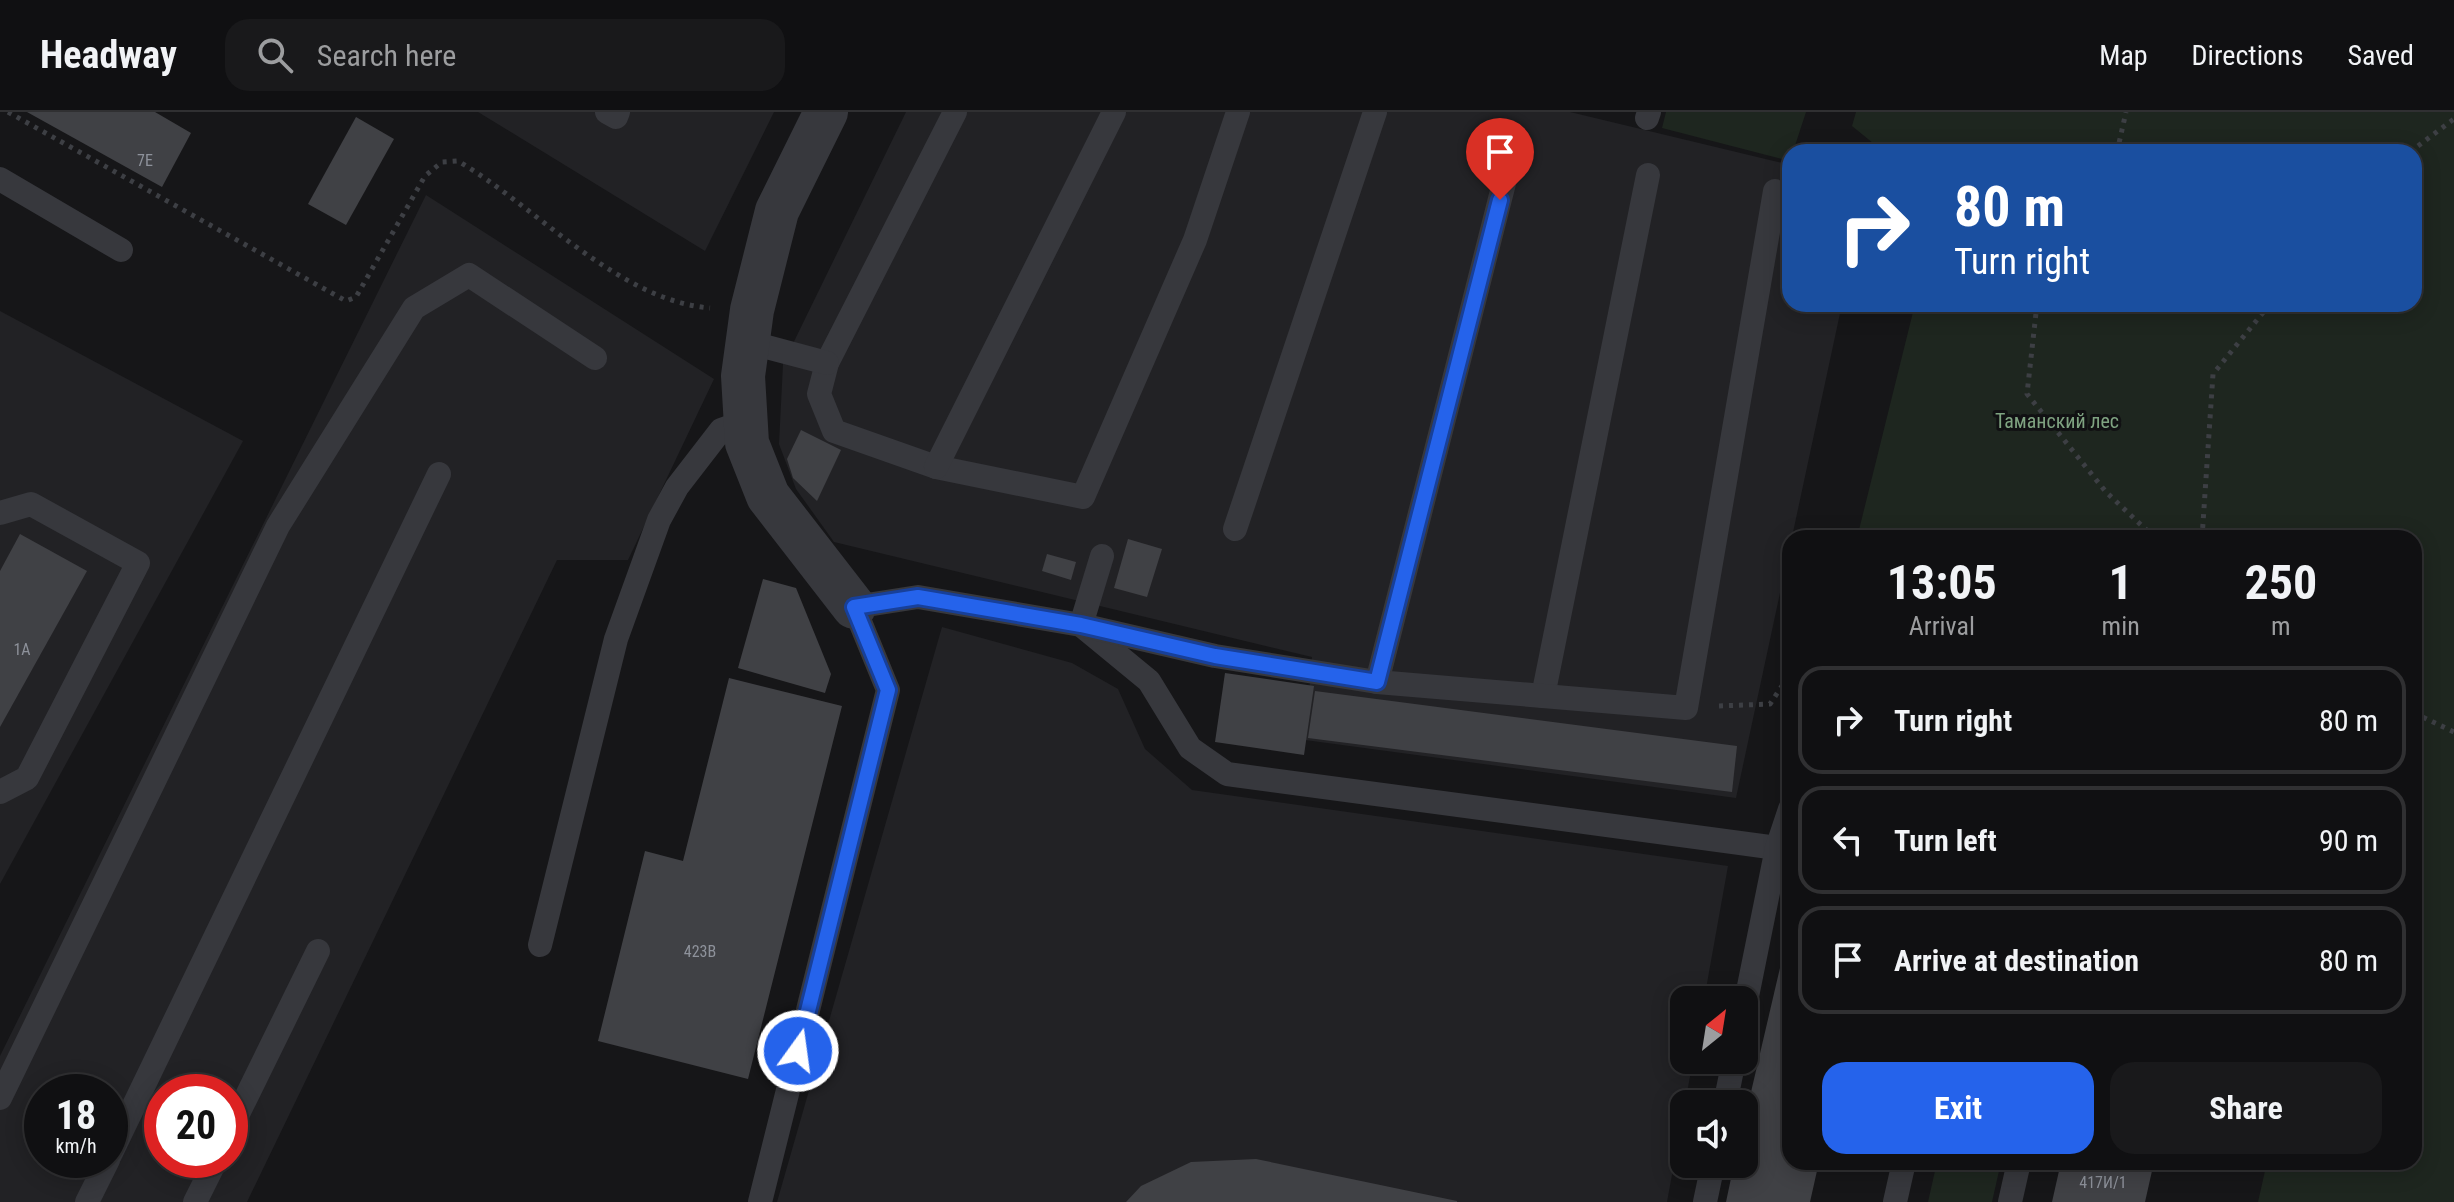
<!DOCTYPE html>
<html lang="en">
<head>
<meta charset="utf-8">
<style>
	:root { --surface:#101012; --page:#19191b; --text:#f1f3f6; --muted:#9c9d9f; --line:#303032; --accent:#2563eb }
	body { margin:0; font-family:"Roboto Condensed",sans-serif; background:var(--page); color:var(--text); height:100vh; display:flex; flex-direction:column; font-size:30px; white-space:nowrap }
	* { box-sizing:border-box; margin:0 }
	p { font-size:26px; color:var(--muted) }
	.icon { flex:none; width:44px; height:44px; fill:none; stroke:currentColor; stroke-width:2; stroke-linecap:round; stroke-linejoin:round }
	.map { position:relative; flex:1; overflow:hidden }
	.drawer { position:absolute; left:1782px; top:418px; width:640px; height:640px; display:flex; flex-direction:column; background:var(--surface); border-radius:24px; box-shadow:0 4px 20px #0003,0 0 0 2px var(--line) }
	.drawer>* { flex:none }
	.banner { position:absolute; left:1782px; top:32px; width:640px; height:168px; border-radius:24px; box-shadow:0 4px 20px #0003,0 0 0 2px var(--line); background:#1a4fa0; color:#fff; overflow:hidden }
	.needle { width:52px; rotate:30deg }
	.tools { position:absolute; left:1670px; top:874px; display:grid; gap:16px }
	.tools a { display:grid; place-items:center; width:88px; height:88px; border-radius:16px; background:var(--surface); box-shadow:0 4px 20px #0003,0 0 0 2px var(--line); font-size:40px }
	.speed { position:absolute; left:24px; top:962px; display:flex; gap:16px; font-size:40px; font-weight:700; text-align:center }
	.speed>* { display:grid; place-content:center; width:104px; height:104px; border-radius:50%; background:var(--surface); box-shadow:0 4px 20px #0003,0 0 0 2px var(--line); line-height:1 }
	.speed small { font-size:20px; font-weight:400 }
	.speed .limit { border:12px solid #d22; background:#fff; color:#111 }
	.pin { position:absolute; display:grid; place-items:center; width:68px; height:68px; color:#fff; margin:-82px -34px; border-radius:50% 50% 50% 0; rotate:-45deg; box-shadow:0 0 8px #0007 }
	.pin .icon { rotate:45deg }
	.me { position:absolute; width:88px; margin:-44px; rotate:14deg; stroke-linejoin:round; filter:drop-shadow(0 0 6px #0008) }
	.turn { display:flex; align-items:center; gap:28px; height:168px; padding:0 40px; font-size:36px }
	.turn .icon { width:104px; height:104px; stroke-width:2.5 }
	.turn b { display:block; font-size:56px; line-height:68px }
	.eta { display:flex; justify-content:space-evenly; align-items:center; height:136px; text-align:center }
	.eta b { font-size:48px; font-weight:700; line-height:56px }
	.cta { display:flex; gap:16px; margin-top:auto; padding:16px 40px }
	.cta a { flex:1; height:92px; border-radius:24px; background:var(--accent); color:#fff; font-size:32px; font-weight:700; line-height:92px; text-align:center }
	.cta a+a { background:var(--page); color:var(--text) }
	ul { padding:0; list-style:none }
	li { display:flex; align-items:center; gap:24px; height:108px; margin:0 16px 12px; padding:0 24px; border:4px solid var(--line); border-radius:24px }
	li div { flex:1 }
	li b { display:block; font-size:30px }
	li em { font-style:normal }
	header { display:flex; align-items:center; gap:48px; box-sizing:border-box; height:112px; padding:0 40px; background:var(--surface); border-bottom:2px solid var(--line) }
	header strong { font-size:38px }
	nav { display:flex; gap:44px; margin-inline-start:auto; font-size:28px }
	.search { width:560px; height:72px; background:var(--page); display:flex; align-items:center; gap:20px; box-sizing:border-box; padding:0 28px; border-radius:24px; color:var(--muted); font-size:30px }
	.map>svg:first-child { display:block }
	.built { fill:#222225; fill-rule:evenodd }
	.green { fill:#1e261f }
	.building { fill:#404145 }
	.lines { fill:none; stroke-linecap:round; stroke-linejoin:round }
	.path { stroke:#3d3f44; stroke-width:5; stroke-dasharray:4 6; stroke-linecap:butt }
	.lane { stroke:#37383d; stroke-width:24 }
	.street { stroke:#37383d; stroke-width:44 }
	.route-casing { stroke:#184099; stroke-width:20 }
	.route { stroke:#2563eb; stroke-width:14 }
	.labels { text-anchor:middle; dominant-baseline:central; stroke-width:6; stroke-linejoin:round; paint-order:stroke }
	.number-label { font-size:16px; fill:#8e929b }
	.park-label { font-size:20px; fill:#7fa381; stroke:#111113 }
</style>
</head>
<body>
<header>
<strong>Headway</strong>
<div class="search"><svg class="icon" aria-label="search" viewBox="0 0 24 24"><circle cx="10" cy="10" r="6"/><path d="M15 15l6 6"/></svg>Search here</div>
<nav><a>Map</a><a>Directions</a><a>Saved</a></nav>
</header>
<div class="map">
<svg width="2454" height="1090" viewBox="0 0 2454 1090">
	<rect width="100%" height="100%" fill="#161618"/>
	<!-- built -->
	<g class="built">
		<polygon points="478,0 774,0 705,139"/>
		<polygon points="906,0 1570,0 1790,53 1790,192 1842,192 1736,686 1305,628 1312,545 834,430 796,377 779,332 783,252"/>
		<path d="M426,83L714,267L628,448H557L247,1090H0V944ZM42,980H110V1048H42ZM162,980H230V1048H162Z"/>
		<polygon points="0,199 243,329 0,772"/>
		<polygon points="942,515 1072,551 1118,577 1145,637 1192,678 1728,754 1704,888 1684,888 1684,948 1693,948 1667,1090 777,1090"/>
	</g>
	<!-- green -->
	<g class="green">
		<polygon points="1666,0 1806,0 1790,49 1662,16"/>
		<polygon points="1856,0 2454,0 2454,1090 2258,1090 2267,1050 2414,1050 2414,426 1857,426 1915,192 2414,192 2414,40 1884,40 1852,14"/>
		<polygon points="1937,1050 2001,1050 1992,1090 1928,1090"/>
	</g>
	<!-- building -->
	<g class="building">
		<polygon points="27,0 155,0 191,21 162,75"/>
		<polygon points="356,5 394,27 346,113 308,92"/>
		<polygon points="801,318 841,338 817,389 793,366 787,347"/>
		<polygon points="20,422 87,459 0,615 0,459"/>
		<polygon points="1128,427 1162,437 1147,485 1114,476"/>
		<polygon points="1047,442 1076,450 1071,468 1042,459"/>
		<polygon points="763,467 796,476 831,562 825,581 738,556"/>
		<polygon points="1225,561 1314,574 1304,643 1215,630"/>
		<polygon points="729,566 842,594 748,967 598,929 645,739 683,749"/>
		<polygon points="1315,579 1737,634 1732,680 1308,626"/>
		<polygon points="1790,813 1790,1050 1819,1050 1810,1090 1726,1090 1734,1052 1744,1052 1744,1010"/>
		<polygon points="1256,1047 1457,1089 1457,1090 1126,1090 1141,1074 1191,1050"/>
		<polygon points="2061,1050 2154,1050 2145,1090 2052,1090"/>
	</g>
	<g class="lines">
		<!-- path -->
		<g class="path">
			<path d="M8,0L346,189L356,185L425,64L442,50L458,49C535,94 619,189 710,196"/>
			<polyline points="2117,40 2126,0"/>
			<polyline points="2410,40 2454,7"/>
			<polyline points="2037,192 2027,282 2106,380 2155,426"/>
			<polyline points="2202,426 2213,262 2270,192"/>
			<polyline points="1719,594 1770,592 1790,562"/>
			<polyline points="2414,601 2454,620"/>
		</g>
		<!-- lane -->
		<g class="lane">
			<polyline points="607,0 616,5 618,0"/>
			<polyline points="955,0 827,251 819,282 834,319 936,355 1083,385 1195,128 1238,0"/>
			<polyline points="1647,6 1649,0"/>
			<polyline points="0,67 121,138"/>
			<polyline points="748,230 827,251"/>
			<polyline points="936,355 1114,0"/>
			<polyline points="0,401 31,392 138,451 27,666 0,680"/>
			<polyline points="1235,417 1375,0"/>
			<polyline points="1102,444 1081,513 1149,569 1190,636 1227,662 1777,736"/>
			<polyline points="1377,570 1515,28"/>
			<polyline points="1543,584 1648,63"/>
			<polyline points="540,833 616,527 659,408 677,375 721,318 746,309"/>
			<polyline points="1744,899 1777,736 1790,697"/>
			<polyline points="0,986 278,414 414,196 469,163 595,246"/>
			<polyline points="1725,992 1734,948"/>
			<polyline points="230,1018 318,839"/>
			<polyline points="110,1043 439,362"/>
			<polyline points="87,1090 108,1048"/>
			<polyline points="195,1090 216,1048"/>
			<polyline points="760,1090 888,578 854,495 918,485 1081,513 1215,544 1377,570 1686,596 1775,79"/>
			<polyline points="1705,1090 1713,1052"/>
			<polyline points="1895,1090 1904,1050"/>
			<polyline points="2010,1090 2019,1050"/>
		</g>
		<!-- street -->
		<polyline class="street" points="826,0 777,99 752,198 743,264 747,331 768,384 854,495"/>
	</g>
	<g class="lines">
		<!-- route casing -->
		<g class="route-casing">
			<polyline id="route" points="798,939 888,578 854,495 918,485 1081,513 1215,544 1377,570 1500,88"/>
		</g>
		<!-- route -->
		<use href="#route" class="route"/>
	</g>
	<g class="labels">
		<!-- number labels -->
		<g class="number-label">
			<text x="145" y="48">7Е</text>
			<text x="22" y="537">1А</text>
			<text x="700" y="839">423В</text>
			<text x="2103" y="1070">417И/1</text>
		</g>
		<!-- park labels -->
		<g class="park-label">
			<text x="2057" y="309">Таманский лес</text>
		</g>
	</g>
</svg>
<div class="tools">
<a><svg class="needle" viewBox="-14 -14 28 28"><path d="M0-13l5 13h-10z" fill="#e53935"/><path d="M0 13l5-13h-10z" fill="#9c9d9f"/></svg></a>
<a><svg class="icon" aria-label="sound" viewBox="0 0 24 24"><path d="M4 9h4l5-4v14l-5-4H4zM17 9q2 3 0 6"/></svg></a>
</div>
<div class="speed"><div>18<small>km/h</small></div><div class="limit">20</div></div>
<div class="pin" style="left:1500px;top:88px;background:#d93025"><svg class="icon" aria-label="arrive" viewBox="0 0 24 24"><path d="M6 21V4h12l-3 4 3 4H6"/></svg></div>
<svg class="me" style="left:798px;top:939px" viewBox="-20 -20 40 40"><circle r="17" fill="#2563eb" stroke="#fff" stroke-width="3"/><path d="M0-11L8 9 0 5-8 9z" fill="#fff"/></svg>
<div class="banner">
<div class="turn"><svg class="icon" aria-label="right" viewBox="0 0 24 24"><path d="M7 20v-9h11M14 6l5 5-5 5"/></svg><div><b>80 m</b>Turn right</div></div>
</div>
<section class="drawer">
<div class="eta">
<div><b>13:05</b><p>Arrival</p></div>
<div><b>1</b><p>min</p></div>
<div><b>250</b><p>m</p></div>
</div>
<ul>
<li><svg class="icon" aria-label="right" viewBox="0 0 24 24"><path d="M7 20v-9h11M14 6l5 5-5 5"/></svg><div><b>Turn right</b></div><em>80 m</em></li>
<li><svg class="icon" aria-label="left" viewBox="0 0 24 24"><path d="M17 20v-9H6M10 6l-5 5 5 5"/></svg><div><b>Turn left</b></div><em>90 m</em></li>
<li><svg class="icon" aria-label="arrive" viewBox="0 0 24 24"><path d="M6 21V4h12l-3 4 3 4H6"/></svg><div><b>Arrive at destination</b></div><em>80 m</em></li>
</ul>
<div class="cta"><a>Exit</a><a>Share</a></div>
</section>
</div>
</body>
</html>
